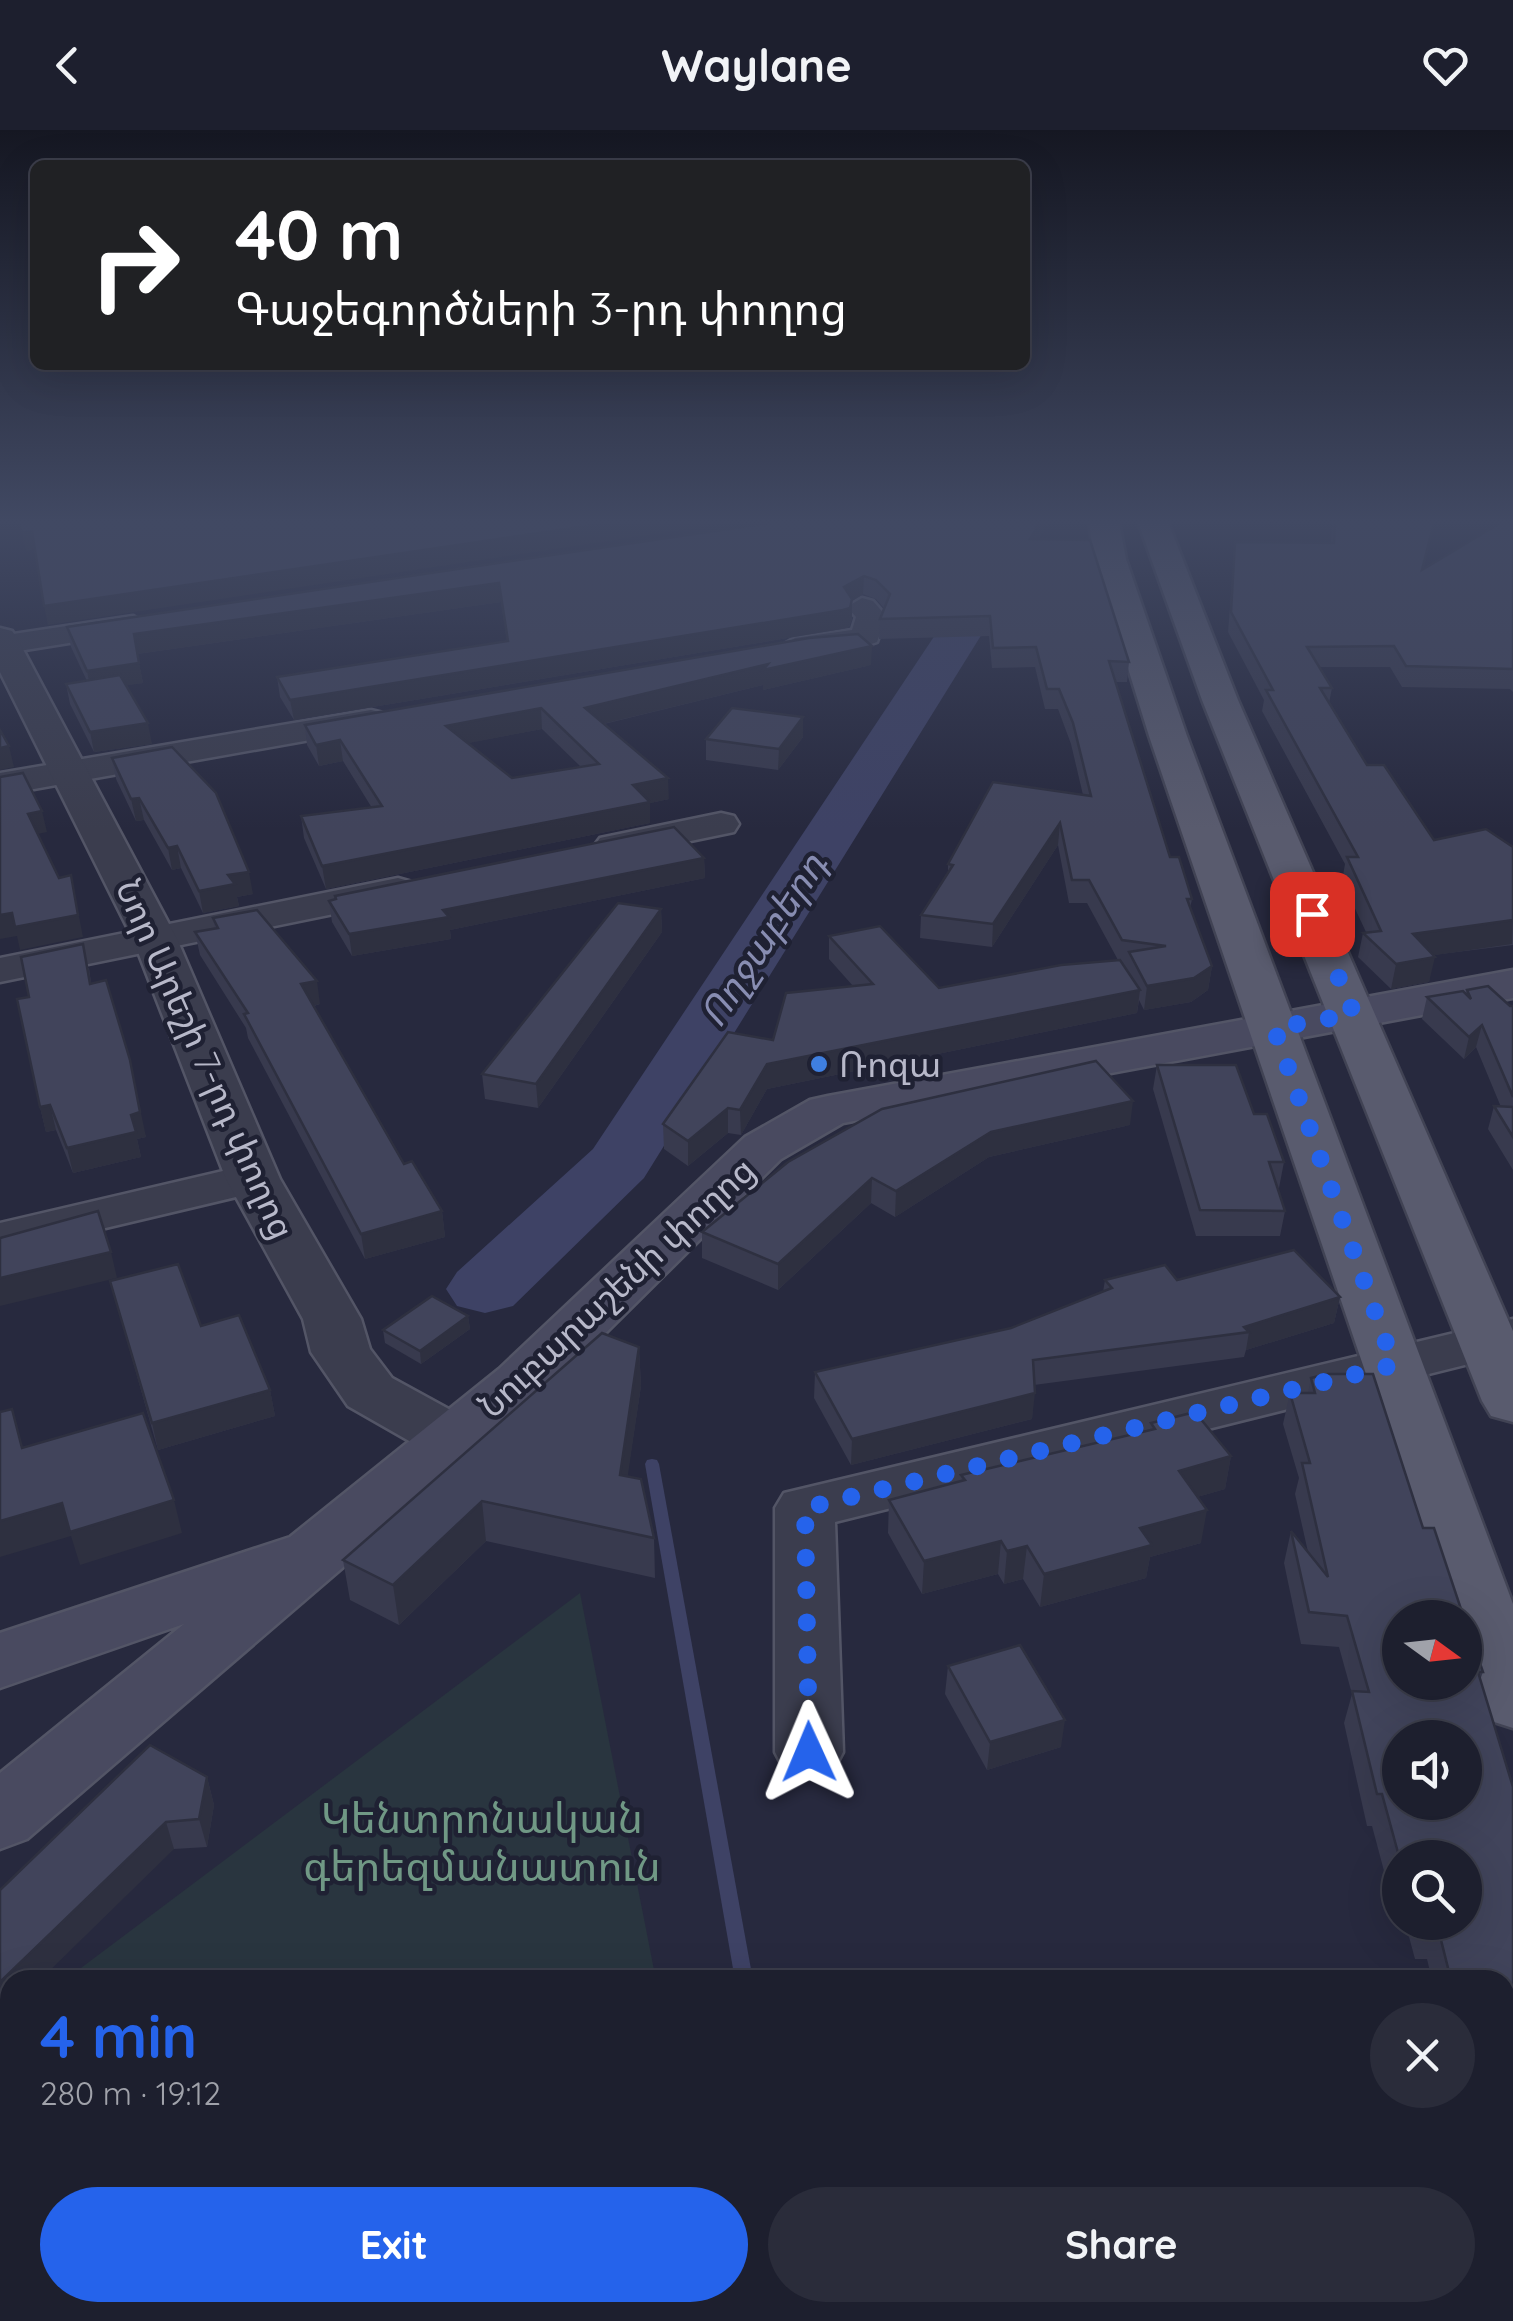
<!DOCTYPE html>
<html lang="en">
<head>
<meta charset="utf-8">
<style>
	:root { --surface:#1d1f2e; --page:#2a2c3a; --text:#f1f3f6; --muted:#a0a2aa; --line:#3b3d4a; --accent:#2563eb }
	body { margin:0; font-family:Quicksand,"Noto Sans Armenian",sans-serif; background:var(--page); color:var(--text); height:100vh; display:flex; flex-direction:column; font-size:38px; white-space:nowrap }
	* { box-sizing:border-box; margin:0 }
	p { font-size:32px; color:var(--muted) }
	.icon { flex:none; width:55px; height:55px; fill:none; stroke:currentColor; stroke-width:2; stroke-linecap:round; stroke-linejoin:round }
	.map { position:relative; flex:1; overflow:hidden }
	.sheet { position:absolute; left:0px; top:1840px; width:1515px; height:352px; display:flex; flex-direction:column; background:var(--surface); border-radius:30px 30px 0 0; box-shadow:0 10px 40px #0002,0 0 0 2px var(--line) }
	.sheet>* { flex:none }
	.banner { position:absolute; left:30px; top:30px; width:1000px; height:210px; border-radius:15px; box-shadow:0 10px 40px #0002,0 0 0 2px var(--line); background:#202124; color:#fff; overflow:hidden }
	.needle { width:65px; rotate:105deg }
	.buttons { position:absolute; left:1382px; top:1470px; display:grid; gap:20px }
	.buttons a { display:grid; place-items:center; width:100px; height:100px; border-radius:50%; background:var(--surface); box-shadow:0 10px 40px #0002,0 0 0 2px var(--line); font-size:50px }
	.pin { position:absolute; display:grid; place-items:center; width:85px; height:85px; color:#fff; margin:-42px; border-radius:20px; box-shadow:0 5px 15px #0006 }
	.me { position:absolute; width:110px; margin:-55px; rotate:359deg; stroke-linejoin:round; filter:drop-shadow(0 0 8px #0008) }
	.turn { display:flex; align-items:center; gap:35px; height:210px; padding:0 40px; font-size:45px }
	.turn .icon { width:130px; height:130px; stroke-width:2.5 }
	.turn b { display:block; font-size:70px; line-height:85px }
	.round { display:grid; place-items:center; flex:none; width:105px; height:105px; border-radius:52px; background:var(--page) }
	.headline { display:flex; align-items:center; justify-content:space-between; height:170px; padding:0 40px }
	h1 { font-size:60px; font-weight:700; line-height:75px; color:var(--accent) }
	.cta { display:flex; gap:20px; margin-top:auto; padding:20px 40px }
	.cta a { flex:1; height:115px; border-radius:60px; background:var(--accent); color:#fff; font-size:40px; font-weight:700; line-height:115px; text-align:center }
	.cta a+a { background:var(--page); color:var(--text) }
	header { display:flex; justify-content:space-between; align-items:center; height:130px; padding:0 40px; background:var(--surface); font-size:45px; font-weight:700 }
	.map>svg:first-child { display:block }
	.green { fill:#29353f }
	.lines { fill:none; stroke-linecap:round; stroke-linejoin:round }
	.stream { fill:#3e4265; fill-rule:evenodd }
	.river { fill:#3e4265; fill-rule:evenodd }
	.minor-casing { stroke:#535566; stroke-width:5 }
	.tertiary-casing { stroke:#535566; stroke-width:5 }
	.secondary-casing { stroke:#535566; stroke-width:5 }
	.primary-casing { stroke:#414354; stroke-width:5 }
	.minor { fill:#3b3d4e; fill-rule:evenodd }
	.tertiary { fill:#3b3d4e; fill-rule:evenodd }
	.secondary { fill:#494a60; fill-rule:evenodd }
	.primary { fill:#595b6e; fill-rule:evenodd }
	.wall { fill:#383a4e; fill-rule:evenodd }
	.shaded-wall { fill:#2e3040 }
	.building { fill:#41445b; stroke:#2e3040; stroke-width:2.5; fill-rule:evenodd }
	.route { stroke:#2563eb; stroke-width:18; stroke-dasharray:0 32.4 }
	.shop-dot { fill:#3f7fe0; stroke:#1f2133; stroke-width:4 }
	.labels { text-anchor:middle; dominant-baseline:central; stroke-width:9; stroke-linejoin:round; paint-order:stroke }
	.street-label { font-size:35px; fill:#b7b8c9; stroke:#1f2133 }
	.poi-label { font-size:35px; fill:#b7b8c9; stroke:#1f2133; text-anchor:start }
	.water-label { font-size:38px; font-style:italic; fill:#888db2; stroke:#1f2133 }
	.near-park-label { font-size:42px; fill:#709885; stroke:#1f2133 }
</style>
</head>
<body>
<header><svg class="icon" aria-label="back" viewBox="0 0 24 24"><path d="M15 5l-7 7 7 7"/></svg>Waylane<svg class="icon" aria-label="heart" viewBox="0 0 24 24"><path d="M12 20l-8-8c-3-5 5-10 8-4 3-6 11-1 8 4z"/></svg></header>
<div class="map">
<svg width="1513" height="2191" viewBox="0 0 1513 2191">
	<rect width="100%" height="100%" fill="#27293e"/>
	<!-- green -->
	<g class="green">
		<polygon points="580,1463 656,1850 65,1850"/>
		<polygon points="10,1891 10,2182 722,2182 724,2191 0,2191 0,1899"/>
	</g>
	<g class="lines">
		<!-- stream -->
		<g class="stream">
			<polygon points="652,1329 657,1330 659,1334 753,1850 735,1850 645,1334 647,1330"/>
			<polygon points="792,2182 814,2182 815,2191 793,2191"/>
		</g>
		<!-- river -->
		<polygon class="river" points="1023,436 1038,440 1045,449 990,491 644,1048 513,1176 485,1183 457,1176 446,1159 457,1142 593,1019 957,472 1008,440"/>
		<!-- minor casing -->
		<g class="minor-casing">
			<g id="minor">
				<path d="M862,468L873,471L886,486L877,512C856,520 794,536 779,517L795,508L852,500L856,487L847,477Z"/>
				<polygon points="133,486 148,495 144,501 0,524 0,506"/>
				<polygon points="371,580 383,583 388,590 383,597 0,665 0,643"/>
				<polygon points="721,683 734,686 739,694 734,702 613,727 600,724 594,716 600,708"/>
				<polygon points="398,748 412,752 418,760 412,768 0,852 0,828"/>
				<polygon points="253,1034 270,1039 277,1049 270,1059 0,1123 0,1093"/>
				<polygon points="1513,1189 1513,1223 835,1392 843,1622 833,1641 809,1649 785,1641 775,1622 775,1378 784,1363"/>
			</g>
		</g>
		<!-- tertiary casing -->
		<g class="tertiary-casing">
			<polygon id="tertiary" points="0,498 12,501 17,508 177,809 280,1049 361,1189 370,1219 392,1248 476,1294 485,1309 476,1324 454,1330 432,1324 348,1276 311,1222 303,1189 226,1049 133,809 0,542"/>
		</g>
		<!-- secondary casing -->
		<g class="secondary-casing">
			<polygon id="secondary" points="1513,840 1513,868 843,993 781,1029 541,1267 27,1709 0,1719 0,1643 184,1494 0,1558 0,1503 290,1407 499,1239 745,1007 810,970 828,966"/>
		</g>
		<!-- primary casing -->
		<g class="primary-casing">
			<g id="primary">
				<path d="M1089,392H1119L1126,429L1187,606L1513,1474V1598L1488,1590C1469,1555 1465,1527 1465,1488H1449L1149,606L1094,429Z"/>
				<polygon points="1138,392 1168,392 1238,570 1513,1201 1513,1292 1491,1286 1482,1271 1202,570"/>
			</g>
		</g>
		<!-- minor -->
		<use href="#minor" class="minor"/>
		<!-- tertiary -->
		<use href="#tertiary" class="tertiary"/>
		<!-- secondary -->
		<use href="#secondary" class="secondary"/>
		<!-- primary -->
		<use href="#primary" class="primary"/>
	</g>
	<!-- wall -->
	<g class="wall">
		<polygon points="775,392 1048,392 1039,409 1129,532 1127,552 1116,552 1170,727 1192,769 1190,779 1212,836 1208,860 1191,872 1144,880 1139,870 1137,883 767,959 741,1005 728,1003 688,1036 664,1019 663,994 773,910 853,856 829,829 829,806 939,858 1118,830 1087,773 1069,773 1058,715 992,817 920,808 921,785 948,743 948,734 1083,665 1071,614 1058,579 1045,579 1035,537 992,538 989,506 879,509 880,489 884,478 876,469 863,464 852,471 852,488 849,497 842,499 294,590 280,567 277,547 507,511 501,472 137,524 143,553 126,555 152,614 94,622 70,574 66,554 87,551 71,517 67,497"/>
		<polygon points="1332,392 1435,392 1423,439 1513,392 1513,562 1510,559 1402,557 1390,537 1319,537 1332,558 1329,573 1367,635 1434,710 1513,717 1513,815 1433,825 1429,852 1391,859 1358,827 1363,803 1366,802 1342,751 1345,734 1262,581 1264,570 1228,502 1235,412 1331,413"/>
		<path d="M871,535L763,560V555L604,594L669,669L650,673V693L326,759L304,708L301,686L372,678L343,631L319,636L307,615L305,595ZM542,599L581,637L512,648L467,613Z"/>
		<polygon points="803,587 803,607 778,640 706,630 706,609"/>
		<polygon points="112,628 253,764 237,767 239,776 203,783 181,738 172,740 144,690 136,691 116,649"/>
		<polygon points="704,728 705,748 450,800 451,809 352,826 332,792 329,771 335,769 335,766"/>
		<polygon points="661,779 662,802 538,978 485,969 482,944"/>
		<polygon points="213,788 320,874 314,876 404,1034 442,1081 445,1107 365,1129 248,908 246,898 200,825 195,802 215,798"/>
		<polygon points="89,838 91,853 146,1007 137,1009 141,1027 73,1043 56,1000 46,1002 40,977 29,867"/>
		<polygon points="1467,860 1510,876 1513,876 1513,1040 1488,999 1494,976 1501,977 1476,917 1464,929 1422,889 1427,867 1466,864"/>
		<polygon points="1157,935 1254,984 1284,1032 1279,1058 1277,1058 1285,1081 1280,1106 1196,1106 1153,959"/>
		<polygon points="1130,995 989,1027 895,1087 871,1073 778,1160 702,1128 702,1102 788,1032"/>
		<polygon points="1105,1150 1177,1150 1340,1167 1334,1193 1246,1220 1244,1227 1034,1255 1032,1289 851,1335 814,1268 815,1242 1011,1198 1103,1162"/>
		<polygon points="110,1151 201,1196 270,1260 275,1286 158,1320"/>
		<polygon points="468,1186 470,1199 421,1234 385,1213 383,1200"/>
		<polygon points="639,1217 641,1256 627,1347 654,1408 655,1448 486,1411 399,1495 350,1470 343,1430"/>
		<polygon points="1311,1248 1423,1398 1465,1489 1483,1542 1480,1550 1513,1657 1513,2191 1450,2191 1452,2186 1479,2186 1478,2182 1505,2182 1505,1850 1432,1850 1427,1829 1415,1829 1405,1792 1465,1792 1400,1728 1400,1774 1398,1767 1391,1767 1372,1696 1367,1696 1344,1593 1352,1564 1339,1517 1301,1514 1284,1433 1291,1401 1308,1422 1295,1364 1299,1348 1283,1294 1290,1263 1308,1263"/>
		<polygon points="1151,1293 1231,1326 1225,1359 1197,1367 1201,1413 1150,1427 1146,1448 1040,1477 1023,1449 1004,1454 998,1444 922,1464 888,1403 889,1370 961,1351 961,1345 1150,1300"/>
		<polygon points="948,1536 1061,1617 987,1640 945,1564"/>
		<polygon points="207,1647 214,1675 207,1717 174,1719 0,1760"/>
		<polygon points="0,2077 10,2078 10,2182 39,2182 36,2191 0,2191"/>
	</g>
	<!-- shaded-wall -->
	<g class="shaded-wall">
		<polygon points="614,392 735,392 48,495 44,476"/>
		<polygon points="1040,392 1048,392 1029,428 1030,409"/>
		<polygon points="32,401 36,419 26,421 22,403"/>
		<polygon points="864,446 863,464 852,471 852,488 849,497 842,499 294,590 290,570 844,457"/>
		<polygon points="499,453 501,472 137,524 134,504"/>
		<polygon points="872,516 871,535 763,560 763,555 586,598 585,578 768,534"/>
		<polygon points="139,533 143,553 91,561 87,541"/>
		<polygon points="541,578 542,599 448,617 446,596"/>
		<polygon points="803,587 803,607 778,640 779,619"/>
		<polygon points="148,593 152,614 94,622 90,602"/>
		<polygon points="340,610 343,631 319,636 316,615"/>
		<polygon points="9,616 14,637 0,640 0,618"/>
		<polygon points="668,648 669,669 650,673 650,693 326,759 322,736 633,655"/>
		<polygon points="139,668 144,690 136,691 131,669"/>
		<polygon points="42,681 47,702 33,705 28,684"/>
		<polygon points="1060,693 1058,715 992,817 993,794"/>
		<polygon points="177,716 181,738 172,740 168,718"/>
		<polygon points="704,728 705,748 450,800 451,809 352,826 349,804 443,780"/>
		<polygon points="249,742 253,764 237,767 239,776 203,783 199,761 228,745"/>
		<polygon points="71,745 83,807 20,820 17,806 0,809 0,785"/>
		<polygon points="661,779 662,802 538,978 536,954"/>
		<polygon points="1513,790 1512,814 1408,829 1413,804"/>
		<polygon points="1435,827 1429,852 1391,859 1396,834"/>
		<polygon points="1212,836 1208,860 1191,872 1144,880 1147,856"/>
		<polygon points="317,851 320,874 305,878 301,854"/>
		<polygon points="1140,860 1137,883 767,959 741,1005 740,980 767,934"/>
		<polygon points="1482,895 1476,917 1464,929 1469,907"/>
		<polygon points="130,930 146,1007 137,1009 141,1027 73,1043 67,1018 131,985"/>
		<polygon points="1133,971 1130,995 989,1027 895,1087 896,1061 991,1002"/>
		<polygon points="50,975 56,1000 46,1002 40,977"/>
		<polygon points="728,978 728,1003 688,1036 688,1011"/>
		<polygon points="872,1048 871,1073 778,1160 778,1134"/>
		<polygon points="442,1081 445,1107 365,1129 361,1104"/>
		<polygon points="111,1122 117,1148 0,1176 0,1148"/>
		<polygon points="1340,1167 1334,1193 1246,1220 1249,1202 1244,1197"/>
		<polygon points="468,1186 470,1199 421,1234 420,1221"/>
		<polygon points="639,1217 641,1256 622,1385 620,1345"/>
		<polygon points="270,1260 275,1286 158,1320 152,1293"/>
		<polygon points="1035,1263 1032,1289 851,1335 852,1309"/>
		<polygon points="1231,1326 1225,1359 1173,1374 1179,1341"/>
		<polygon points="174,1370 182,1403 80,1435 71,1406 0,1427 0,1391 62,1373"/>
		<polygon points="482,1371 486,1411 399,1495 393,1455"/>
		<polygon points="1207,1380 1201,1413 1150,1427 1146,1448 1040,1477 1044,1444 1140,1398"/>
		<polygon points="1001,1411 998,1444 922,1464 924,1431"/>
		<polygon points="1027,1416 1023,1449 1004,1454 1007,1421"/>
		<polygon points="1065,1590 1061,1617 987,1640 990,1612"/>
		<polygon points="207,1647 214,1675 207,1717 199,1689"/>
		<polygon points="166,1692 174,1719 40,1850 10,1850 10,1880 0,1890 0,1852"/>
		<polygon points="21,2182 39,2182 36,2191 25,2191"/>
	</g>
	<!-- building -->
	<g class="building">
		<polygon points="19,392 614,392 44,476 32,401 22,403"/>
		<polygon points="775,392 1040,392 1030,409 1090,410 1129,532 1109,531 1170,727 1179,727 1192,769 1187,769 1212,836 1194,848 1147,856 1129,822 1166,816 1122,810 1089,750 1072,750 1060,693 993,794 921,785 953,735 948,734 993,652 1091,666 1073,593 1059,559 1047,559 1036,517 993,518 990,486 880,489 890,464 876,450 864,446 844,457 852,469 850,478 843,480 290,570 277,547 508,511 499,453 134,504 139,533 87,541 67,497"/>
		<polygon points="1335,392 1434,392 1422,440 1502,392 1513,392 1513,539 1406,536 1394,516 1307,517 1332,558 1320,558 1367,635 1384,635 1434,710 1486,699 1513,717 1513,790 1413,804 1435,827 1396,834 1363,803 1381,801 1347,727 1358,727 1266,560 1273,560 1231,482 1235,412 1334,413"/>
		<path d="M858,504L872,516L763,540L768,534L585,578L668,648L633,655L650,672L322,736L301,686L382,676L340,610L316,615L305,595L809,508ZM541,578L599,634L512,648L446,596Z"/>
		<polygon points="120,545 148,593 90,602 66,554"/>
		<polygon points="732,578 803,587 779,619 706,609"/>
		<polygon points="0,600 9,616 0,618"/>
		<polygon points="172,617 216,663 249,742 228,745 235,754 199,761 177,716 168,718 139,668 131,669 112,628"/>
		<polygon points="23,643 42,681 28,684 59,748 71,745 78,785 15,797 12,783 0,785 0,647"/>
		<polygon points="674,697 704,728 443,780 449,787 349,804 329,771 336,769 335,766"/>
		<polygon points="618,773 661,779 536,954 482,944"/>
		<polygon points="257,780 317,851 301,854 404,1034 412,1031 442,1081 361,1104 244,884 248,883 195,802 218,798 213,788"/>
		<polygon points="880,796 939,858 1061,835 1120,830 1140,860 767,934 740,980 728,978 688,1011 663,994 728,902 773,910 786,863 873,854 829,806"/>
		<polygon points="83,814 90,854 106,850 130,930 140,982 131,985 136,1002 67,1018 50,975 40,977 17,869 29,867 21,827"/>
		<polygon points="1488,856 1510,876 1513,876 1513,967 1482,895 1469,907 1427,867 1463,861 1471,869 1467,860"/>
		<polygon points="1096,931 1133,971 991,1002 896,1061 872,1048 778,1134 702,1102 788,1032 882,979"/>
		<polygon points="1157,935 1236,935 1254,984 1267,984 1284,1032 1269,1032 1285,1081 1200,1080"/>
		<polygon points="1494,976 1513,977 1513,1007"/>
		<polygon points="98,1081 111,1122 0,1148 0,1108"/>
		<polygon points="1294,1120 1340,1167 1244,1197 1249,1202 1033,1230 1035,1263 852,1309 815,1242 1011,1198 1112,1158 1105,1150 1165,1135 1177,1150"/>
		<polygon points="178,1134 201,1196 239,1185 270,1260 152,1293 110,1151"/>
		<polygon points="432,1166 468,1186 420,1221 383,1200"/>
		<polygon points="602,1203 639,1217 620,1345 641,1349 654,1408 482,1371 393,1455 343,1430"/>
		<path d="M1328,1244H1373L1423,1398H1434L1464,1488H1400V1552H1465V1489L1483,1542H1478L1513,1657V2001L1505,1972V1850H1451L1438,1798L1425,1797L1424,1792H1465V1728H1400V1730L1382,1664H1377L1352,1561L1369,1562L1347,1486L1309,1482L1291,1401L1328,1447L1302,1333H1310L1290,1263H1315L1311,1248ZM1400,1608H1465V1672H1400Z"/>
		<polygon points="12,1279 22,1318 143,1283 174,1370 70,1402 62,1373 0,1391 0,1282"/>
		<polygon points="1195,1282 1231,1326 1179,1341 1207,1380 1140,1398 1152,1415 1044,1444 1027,1416 1007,1421 1001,1411 924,1431 889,1370 965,1350 961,1345 1155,1299 1151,1293"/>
		<polygon points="1020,1515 1065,1590 990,1612 948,1536"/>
		<polygon points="150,1615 207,1647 199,1689 166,1692 0,1852 0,1760"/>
		<polygon points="1505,2036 1513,2037 1513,2191 1454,2191 1452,2186 1500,2186 1499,2182 1505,2182"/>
		<polygon points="0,2077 10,2078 10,2166 0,2166"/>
	</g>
	<!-- sky -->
	<linearGradient id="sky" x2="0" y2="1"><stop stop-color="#151722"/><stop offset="0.56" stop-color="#414963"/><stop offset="1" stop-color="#414963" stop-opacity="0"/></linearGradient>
	<rect width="1513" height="699" fill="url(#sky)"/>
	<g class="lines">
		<!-- route -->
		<polyline class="route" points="809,1622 805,1378 1394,1235 1274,898 1354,884 1312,784"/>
	</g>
	<!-- markers -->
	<circle class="shop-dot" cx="819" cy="934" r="10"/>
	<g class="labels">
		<!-- street labels -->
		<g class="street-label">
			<text transform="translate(206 929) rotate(66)">Նոր Արեշի 7-րդ փողոց</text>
			<text transform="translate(616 1157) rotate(-43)">Նուբարաշենի փողոց</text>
		</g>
		<!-- poi labels -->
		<g class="poi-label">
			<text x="839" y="934">Ռոզա</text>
		</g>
		<!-- water labels -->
		<g class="water-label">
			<text transform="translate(762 809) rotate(-57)">Ողջաբերդ</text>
		</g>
		<!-- near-park labels -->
		<g class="near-park-label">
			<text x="482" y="1687">Կենտրոնական<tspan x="482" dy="48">գերեզմանատուն</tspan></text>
		</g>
	</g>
</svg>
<div class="buttons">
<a><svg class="needle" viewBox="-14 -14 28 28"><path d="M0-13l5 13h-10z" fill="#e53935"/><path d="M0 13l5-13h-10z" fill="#a0a2aa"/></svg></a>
<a><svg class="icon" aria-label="sound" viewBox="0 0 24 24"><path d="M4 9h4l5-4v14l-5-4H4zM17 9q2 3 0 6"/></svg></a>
<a><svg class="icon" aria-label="search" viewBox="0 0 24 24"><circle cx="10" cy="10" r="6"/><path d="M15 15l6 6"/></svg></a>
</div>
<div class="pin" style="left:1312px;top:784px;background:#d93025"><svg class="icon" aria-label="arrive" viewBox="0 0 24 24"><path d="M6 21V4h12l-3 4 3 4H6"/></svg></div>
<svg class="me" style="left:809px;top:1622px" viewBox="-20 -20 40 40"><path d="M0-17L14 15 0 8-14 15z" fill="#2563eb" stroke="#fff" stroke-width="4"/></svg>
<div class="banner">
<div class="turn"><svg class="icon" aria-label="right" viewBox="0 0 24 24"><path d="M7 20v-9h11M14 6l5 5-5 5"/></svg><div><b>40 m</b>Գաջեգործների 3-րդ փողոց</div></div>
</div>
<section class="sheet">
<div class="headline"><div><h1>4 min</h1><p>280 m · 19:12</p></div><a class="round"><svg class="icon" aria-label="close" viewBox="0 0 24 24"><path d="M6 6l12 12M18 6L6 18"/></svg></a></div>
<div class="cta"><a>Exit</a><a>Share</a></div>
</section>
</div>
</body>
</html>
